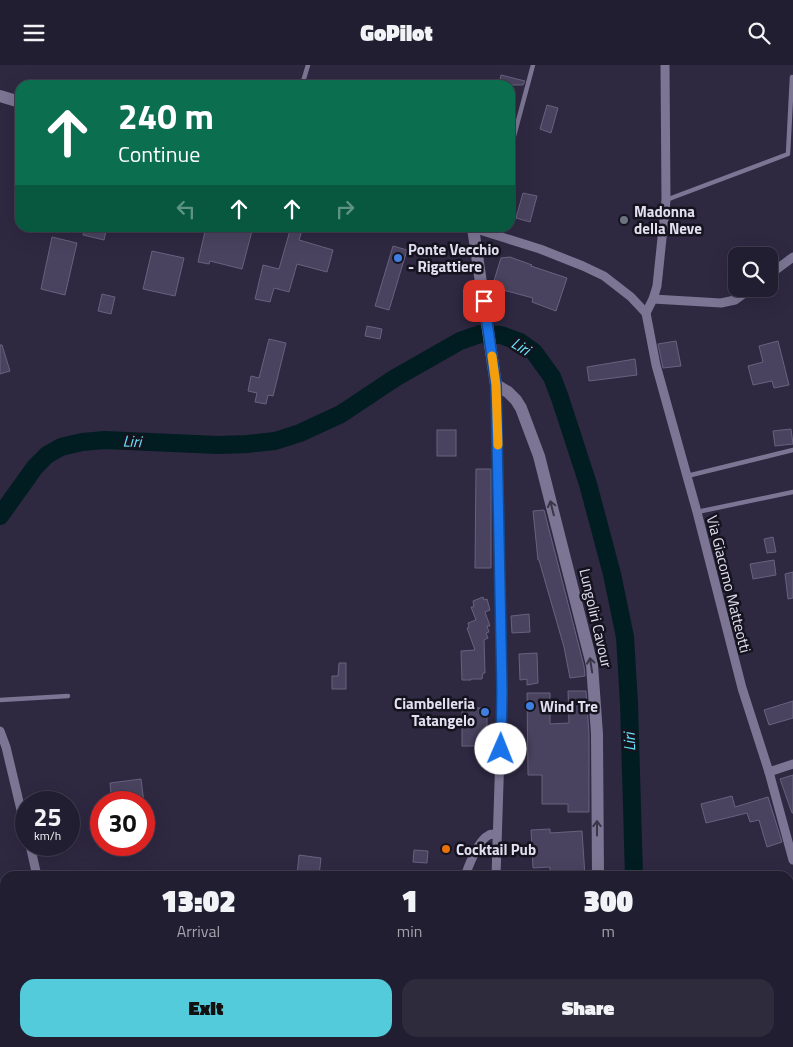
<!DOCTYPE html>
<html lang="en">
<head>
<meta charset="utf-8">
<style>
	:root { --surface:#221e31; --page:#2e2b3d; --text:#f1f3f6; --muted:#a2a2ab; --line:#3f3c4d; --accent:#53cbdb }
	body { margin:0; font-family:"Titillium Web",sans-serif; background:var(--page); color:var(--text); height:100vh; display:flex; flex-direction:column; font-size:19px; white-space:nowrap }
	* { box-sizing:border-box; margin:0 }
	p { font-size:16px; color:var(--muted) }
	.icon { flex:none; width:28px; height:28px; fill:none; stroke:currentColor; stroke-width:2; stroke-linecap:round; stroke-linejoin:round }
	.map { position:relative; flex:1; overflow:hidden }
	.details { position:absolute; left:0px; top:806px; width:794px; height:176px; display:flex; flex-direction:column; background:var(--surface); border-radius:15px 15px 0 0; box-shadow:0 5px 20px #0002,0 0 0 1px var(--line) }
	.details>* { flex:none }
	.banner { position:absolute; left:15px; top:15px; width:500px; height:152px; border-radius:15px; box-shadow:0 5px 20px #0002,0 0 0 1px var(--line); background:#0b6e4f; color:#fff; overflow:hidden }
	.fabs { position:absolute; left:728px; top:182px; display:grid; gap:10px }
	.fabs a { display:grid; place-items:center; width:50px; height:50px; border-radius:10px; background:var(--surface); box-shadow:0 5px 20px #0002,0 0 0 1px var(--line); font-size:25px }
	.speed { position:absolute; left:15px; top:726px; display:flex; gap:10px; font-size:25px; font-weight:700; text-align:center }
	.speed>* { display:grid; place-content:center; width:65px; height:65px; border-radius:50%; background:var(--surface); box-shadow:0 5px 20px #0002,0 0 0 1px var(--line); line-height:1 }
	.speed small { font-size:12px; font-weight:400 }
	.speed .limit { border:8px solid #d22; background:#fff; color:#111 }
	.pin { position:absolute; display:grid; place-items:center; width:42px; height:42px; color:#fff; margin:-21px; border-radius:10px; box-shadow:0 2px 8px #0006 }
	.me { position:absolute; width:55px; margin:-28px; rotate:1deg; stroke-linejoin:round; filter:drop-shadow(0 0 4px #0008) }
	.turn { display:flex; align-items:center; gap:18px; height:105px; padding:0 20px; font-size:22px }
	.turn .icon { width:65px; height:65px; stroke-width:2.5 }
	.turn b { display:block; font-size:35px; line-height:42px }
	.lanes { display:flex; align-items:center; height:48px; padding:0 20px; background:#0003; justify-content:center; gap:25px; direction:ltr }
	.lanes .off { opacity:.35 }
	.eta { display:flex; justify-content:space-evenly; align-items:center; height:85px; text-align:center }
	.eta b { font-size:30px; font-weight:800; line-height:35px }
	.primary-button { display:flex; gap:10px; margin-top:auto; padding:10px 20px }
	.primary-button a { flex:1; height:58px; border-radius:15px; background:var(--accent); color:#111; font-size:20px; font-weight:800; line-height:58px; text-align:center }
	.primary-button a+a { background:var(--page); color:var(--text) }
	header { display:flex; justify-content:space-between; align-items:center; height:65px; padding:0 20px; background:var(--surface); font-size:22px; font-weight:800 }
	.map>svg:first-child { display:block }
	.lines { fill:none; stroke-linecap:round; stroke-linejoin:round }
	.river { stroke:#021d21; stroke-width:18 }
	.building { fill:#49435f; stroke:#686280 }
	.lane { stroke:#7c7694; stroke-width:4.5 }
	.street { stroke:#7c7694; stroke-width:9 }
	.secondary { stroke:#7c7694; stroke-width:12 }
	.oneway { stroke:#393647 }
	.route-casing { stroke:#114b97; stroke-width:12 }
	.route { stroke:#1a73e8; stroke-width:9 }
	.slow { stroke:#f59e0b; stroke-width:9 }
	.worship-dot { fill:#6b7280; stroke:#15131e; stroke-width:2 }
	.shop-dot { fill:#3f7fe0; stroke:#15131e; stroke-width:2 }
	.food-dot { fill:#e8710a; stroke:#15131e; stroke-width:2 }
	.labels { text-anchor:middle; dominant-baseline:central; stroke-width:5; stroke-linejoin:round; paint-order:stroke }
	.poi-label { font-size:15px; font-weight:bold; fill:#e2dff0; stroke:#15131e; text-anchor:start }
	.street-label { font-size:15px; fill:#e2dff0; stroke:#15131e }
	.water-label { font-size:16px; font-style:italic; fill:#65e3f9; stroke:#15131e }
</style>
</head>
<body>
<header><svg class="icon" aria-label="menu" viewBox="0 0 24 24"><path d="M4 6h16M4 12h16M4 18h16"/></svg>GoPilot<svg class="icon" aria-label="search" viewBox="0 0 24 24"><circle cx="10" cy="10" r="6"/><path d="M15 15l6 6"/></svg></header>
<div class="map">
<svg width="793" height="982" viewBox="0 0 793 982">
	<rect width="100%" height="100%" fill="#2e2841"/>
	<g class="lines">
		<!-- river -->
		<g class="river">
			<polyline points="0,451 35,402 47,390 61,382 82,377 105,375 218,380 247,379 275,376 300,368 341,349 395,313 460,276 480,269 501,270 520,277 534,287 552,312 560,333 588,419 612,509 625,572 629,638 634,811"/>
			<polyline points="667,978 668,982"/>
		</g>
	</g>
	<!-- building -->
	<g class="building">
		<polygon points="501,10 525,16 523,20 499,20"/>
		<polygon points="547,40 558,43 551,68 540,64"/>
		<polygon points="523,128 537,131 530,157 516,153"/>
		<polygon points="85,162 107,162 104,175 83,170"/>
		<polygon points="206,162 253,162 242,204 210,196 209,199 198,197"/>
		<polygon points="291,162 303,162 299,175 333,185 327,207 297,199 289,227 274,223 270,237 255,234 263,200 279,204"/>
		<polygon points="52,172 77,178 65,230 41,224"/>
		<polygon points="393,181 407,185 389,245 375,241"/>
		<polygon points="152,186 184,193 175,231 143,224"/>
		<polygon points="510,192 532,200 531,201 567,213 556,246 532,237 533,233 492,222 501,193"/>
		<polygon points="102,229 115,232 111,249 98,246"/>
		<polygon points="367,261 382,264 380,274 365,271"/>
		<polygon points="269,274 286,278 273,331 268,330 266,339 255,337 257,328 248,326 251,311 259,313"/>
		<polygon points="676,276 681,301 663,303 658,279"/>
		<polygon points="778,276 789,320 774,323 772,316 753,320 748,301 763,297 759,281"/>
		<polygon points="0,280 2,280 10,306 0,309"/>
		<polygon points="635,294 637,310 589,316 587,302"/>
		<polygon points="791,364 793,379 775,381 773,366"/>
		<rect x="437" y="365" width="19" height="26"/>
		<polygon points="476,404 491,404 491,503 475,503"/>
		<polygon points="544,445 584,601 585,611 570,613 564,582 539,495 538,495 533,446"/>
		<polygon points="773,472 776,487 767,488 764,474"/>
		<polygon points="774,495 776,510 753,514 750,499"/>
		<polygon points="793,507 793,533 788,534 785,509"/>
		<polygon points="483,532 484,535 487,534 490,545 485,547 490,561 487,561 489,567 486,568 488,573 484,575 485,608 483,608 482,614 471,614 471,615 462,615 461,586 475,585 467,563 469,562 468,558 476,555 471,542 474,542 473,536"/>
		<polygon points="529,549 530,567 512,568 511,551"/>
		<polygon points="537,588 538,618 527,620 527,614 520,615 519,589"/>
		<polygon points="339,598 346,598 346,624 332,624 332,611 338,611"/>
		<polygon points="568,626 586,626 589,669 589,747 568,747 568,739 542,739 542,710 528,710 527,628 550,628 550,659 569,658"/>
		<polygon points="793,636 793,653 769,660 764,645"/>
		<rect x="462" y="643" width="25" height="38"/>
		<polygon points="793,710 793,748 792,748 780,714"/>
		<polygon points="141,714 144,738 112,738 110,718"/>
		<polygon points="732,731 735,742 768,732 782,777 767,782 759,755 750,757 747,748 706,758 701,739"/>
		<polygon points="550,764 550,768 582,766 585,811 550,811 550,802 533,803 531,765"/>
		<polygon points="414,785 428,786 427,798 413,797"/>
		<polygon points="299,790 321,793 319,811 297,811"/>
	</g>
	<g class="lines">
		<!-- lane -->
		<g class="lane">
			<polyline points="302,20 308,0"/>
			<polyline points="510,86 533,0"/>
			<polyline points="666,135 788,89 792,12"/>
			<polyline points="687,411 793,385"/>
			<polyline points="697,447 793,427"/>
			<polyline points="0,635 68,631"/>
		</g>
		<!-- street -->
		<g class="street">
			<polyline points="473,163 540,184 583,201 604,211 631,232 646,248"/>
			<polyline points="769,210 793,192"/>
			<polyline points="653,234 721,238 735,235 750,224"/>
			<polyline points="646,248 656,300 697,447 742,623 769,707 793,795"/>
			<polyline points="646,248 653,234 657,221 666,135 665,0"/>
			<polyline points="0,666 6,682 26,766"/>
			<polyline points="769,707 793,699"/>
			<polyline points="30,780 37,811"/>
			<path d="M465,811C469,800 478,775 489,770C491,769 494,769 497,769"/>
			<polyline points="496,811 502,626 496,320"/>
			<polyline points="789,866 793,867"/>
			<polyline points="789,950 793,937"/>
			<polyline points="70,978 71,982"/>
			<polyline points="711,978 712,982"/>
			<polyline points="384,982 386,978"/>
			<polyline points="449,982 450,978"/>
			<polyline points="492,982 492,978"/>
			<polyline points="779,982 779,978"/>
		</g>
		<!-- secondary -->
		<g class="secondary">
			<polyline points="0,31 20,37"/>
			<polyline points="471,162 473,163 496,320 508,327 516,335 521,343 539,391 592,600 597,669 598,811"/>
			<polyline points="630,978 631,982"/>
		</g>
	</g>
	<!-- one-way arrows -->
	<defs><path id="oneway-shaft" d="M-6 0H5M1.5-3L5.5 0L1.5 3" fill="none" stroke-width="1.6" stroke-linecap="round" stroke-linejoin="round" transform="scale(1.25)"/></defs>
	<g class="oneway">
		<use href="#oneway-shaft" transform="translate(552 443) rotate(-104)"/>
		<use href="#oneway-shaft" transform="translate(591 600) rotate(-99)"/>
		<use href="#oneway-shaft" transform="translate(597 763) rotate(-90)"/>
	</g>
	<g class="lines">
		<!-- route casing -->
		<g class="route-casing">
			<polyline id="route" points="484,236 496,320 502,626 501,684"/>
		</g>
		<!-- route -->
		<use href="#route" class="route"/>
		<!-- slow -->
		<polyline class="slow" points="492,291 496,320 498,380"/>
	</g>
	<!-- markers -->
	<circle class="worship-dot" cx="624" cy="155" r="5"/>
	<g class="shop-dot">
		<circle cx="398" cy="193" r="5"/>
		<circle cx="530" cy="641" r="5"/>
		<circle cx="485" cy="647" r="5"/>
	</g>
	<circle class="food-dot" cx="446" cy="784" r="5"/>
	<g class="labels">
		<!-- poi labels -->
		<g class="poi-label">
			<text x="634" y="146">Madonna<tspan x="634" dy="17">della Neve</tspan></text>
			<text x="408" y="184">Ponte Vecchio<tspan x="408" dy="17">- Rigattiere</tspan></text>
			<text x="475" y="638" text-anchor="end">Ciambelleria<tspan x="475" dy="17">Tatangelo</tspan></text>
			<text x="540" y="641">Wind Tre</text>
			<text x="456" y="784">Cocktail Pub</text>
		</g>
		<!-- street labels -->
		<g class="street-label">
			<text transform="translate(729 519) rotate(76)">Via Giacomo Matteotti</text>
			<text transform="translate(596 553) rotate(77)">Lungoliri Cavour</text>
		</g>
		<!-- water labels -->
		<g class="water-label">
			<text transform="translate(521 281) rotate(31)">Liri</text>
			<text transform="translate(132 376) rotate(3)">Liri</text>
			<text transform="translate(629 677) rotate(-92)">Liri</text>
		</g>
	</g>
</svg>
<div class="fabs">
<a><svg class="icon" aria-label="search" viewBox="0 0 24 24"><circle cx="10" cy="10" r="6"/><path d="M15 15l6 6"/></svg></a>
</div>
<div class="speed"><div>25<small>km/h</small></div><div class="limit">30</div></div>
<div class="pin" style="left:484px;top:236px;background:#d93025"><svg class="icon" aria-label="arrive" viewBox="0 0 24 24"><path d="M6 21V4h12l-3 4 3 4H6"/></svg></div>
<svg class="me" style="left:501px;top:684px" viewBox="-20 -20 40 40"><circle r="19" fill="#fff"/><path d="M0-13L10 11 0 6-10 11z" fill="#1a73e8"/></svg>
<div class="banner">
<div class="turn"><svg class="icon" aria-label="ahead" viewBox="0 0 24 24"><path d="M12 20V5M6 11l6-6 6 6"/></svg><div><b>240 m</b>Continue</div></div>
<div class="lanes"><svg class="icon off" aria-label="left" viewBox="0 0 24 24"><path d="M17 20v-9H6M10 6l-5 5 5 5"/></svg><svg class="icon" aria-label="ahead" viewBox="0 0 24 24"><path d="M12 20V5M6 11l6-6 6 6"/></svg><svg class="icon" aria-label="ahead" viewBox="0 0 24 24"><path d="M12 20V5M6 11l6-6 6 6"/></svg><svg class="icon off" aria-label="right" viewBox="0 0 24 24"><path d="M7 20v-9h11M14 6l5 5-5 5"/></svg></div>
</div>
<section class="details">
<div class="eta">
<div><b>13:02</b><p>Arrival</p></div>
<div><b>1</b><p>min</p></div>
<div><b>300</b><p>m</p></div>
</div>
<div class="primary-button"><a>Exit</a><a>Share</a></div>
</section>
</div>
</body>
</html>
